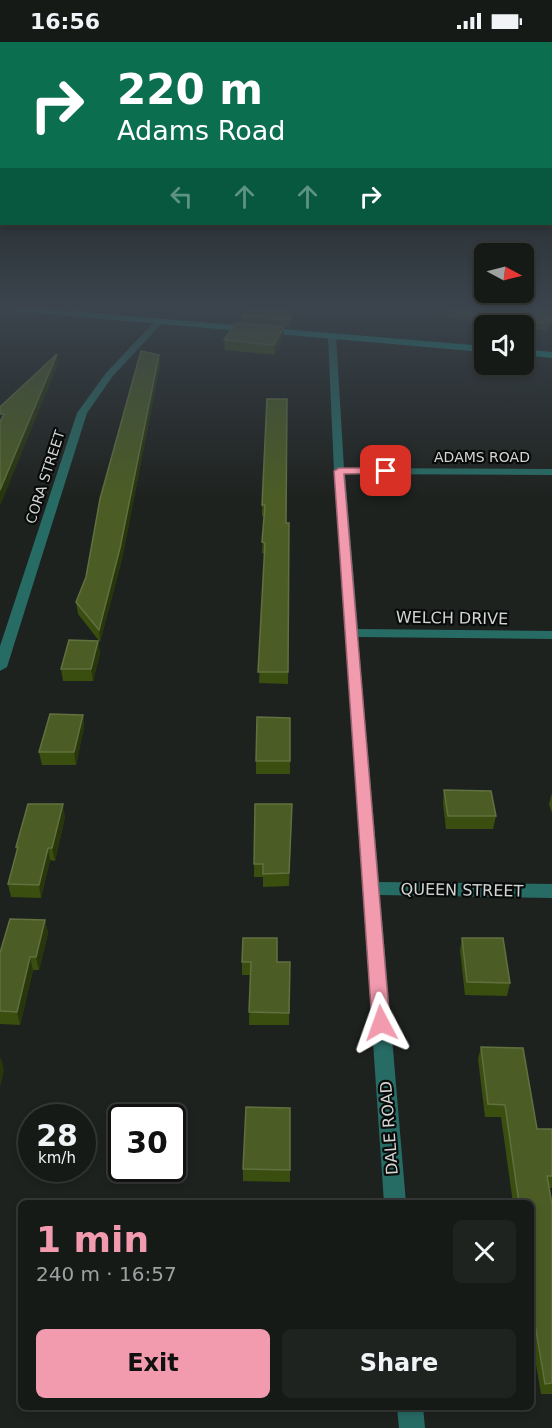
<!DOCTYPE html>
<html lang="en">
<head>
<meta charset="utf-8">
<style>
	:root { --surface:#161a17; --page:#1f2320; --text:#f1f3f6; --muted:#9ea1a1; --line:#353836; --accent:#f29aae }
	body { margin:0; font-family:"DejaVu Sans",sans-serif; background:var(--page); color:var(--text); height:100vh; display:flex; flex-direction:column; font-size:22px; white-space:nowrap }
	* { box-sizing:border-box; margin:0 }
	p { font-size:20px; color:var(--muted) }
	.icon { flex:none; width:33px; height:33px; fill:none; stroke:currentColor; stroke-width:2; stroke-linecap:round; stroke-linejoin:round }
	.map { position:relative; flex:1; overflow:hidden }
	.side { position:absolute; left:18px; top:1158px; width:516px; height:210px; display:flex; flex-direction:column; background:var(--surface); border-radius:9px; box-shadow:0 3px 9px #0003,0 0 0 2px var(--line) }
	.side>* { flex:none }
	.hud { position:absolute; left:0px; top:0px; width:552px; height:183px; box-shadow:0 3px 9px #0003,0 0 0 2px var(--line); background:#0b6e4f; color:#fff; overflow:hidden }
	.needle { width:39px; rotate:97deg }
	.tools { position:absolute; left:474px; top:201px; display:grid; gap:12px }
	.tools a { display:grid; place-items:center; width:60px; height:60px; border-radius:9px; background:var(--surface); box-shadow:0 3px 9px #0003,0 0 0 2px var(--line); font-size:30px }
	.speed { position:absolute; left:18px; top:1062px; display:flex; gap:12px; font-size:30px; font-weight:700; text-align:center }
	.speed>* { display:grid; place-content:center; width:78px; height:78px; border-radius:50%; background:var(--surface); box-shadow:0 3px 9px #0003,0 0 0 2px var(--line); line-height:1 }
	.speed small { font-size:15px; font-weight:400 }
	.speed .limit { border:3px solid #111; border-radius:9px; background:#fff; color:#111 }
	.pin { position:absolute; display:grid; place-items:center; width:51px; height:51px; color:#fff; margin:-26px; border-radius:12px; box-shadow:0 3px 9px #0006 }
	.me { position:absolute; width:66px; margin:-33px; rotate:356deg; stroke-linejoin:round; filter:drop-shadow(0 0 4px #0008) }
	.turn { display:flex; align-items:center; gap:21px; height:126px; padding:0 18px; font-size:27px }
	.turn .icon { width:78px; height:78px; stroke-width:2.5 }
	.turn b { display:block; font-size:42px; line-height:51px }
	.lanes { display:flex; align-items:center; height:57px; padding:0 18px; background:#0003; justify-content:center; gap:30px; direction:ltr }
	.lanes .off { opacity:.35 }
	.round { display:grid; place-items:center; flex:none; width:63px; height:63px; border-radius:9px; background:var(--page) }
	.summary { display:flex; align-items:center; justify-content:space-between; height:102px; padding:0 18px }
	h1 { font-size:36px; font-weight:700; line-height:45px; color:var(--accent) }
	.cta { display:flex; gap:12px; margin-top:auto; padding:12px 18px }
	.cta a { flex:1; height:69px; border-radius:9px; background:var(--accent); color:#111; font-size:24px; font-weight:700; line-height:69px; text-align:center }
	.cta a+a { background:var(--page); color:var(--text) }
	.status { display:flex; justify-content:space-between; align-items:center; height:42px; padding:0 30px; background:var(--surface); direction:ltr }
	.status svg { height:16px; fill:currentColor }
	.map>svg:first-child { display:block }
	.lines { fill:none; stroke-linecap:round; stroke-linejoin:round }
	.minor { fill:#276b65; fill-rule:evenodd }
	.secondary { fill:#0f948c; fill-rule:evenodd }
	.wall { fill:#3a4e0f }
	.shaded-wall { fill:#28360c }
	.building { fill:#4b5d24; stroke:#60703f; stroke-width:1.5 }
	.route { fill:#f29aae; stroke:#9d6471; stroke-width:1.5 }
	.labels { text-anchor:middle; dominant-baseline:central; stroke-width:4.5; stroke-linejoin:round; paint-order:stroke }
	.far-street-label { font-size:14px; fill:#d2d5d3; stroke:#090b0a }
	.street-label { font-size:16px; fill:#d2d5d3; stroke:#090b0a }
</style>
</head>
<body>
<div class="status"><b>16:56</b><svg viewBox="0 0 49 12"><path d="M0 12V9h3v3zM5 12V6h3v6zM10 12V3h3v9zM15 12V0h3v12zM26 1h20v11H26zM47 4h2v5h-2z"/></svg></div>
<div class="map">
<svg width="552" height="1386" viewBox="0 0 552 1386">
	<rect width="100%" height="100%" fill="#1e221f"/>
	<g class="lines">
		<!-- minor -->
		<g class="minor">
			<polygon points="83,263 93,263 78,274 72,274 72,270"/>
			<polygon points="157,277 164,279 112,335 87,371 7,625 0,629 0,604 77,371 106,331"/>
			<polygon points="332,291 336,294 344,426 552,427 552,433 345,432 358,587 552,589 552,597 358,595 379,840 552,842 552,856 380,853 406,1161 384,1161 334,429 328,294"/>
			<polygon points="397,1365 423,1365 425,1386 399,1386"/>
		</g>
		<!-- secondary -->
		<g class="secondary">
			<polygon points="0,263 484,304 484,310 0,268"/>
			<polygon points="524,307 552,310 552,316 524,313"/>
		</g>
	</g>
	<!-- wall -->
	<g class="wall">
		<polygon points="213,263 301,263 289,285 241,281 241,274 244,269 213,266"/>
		<polygon points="407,263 552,263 552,281 547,289 524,285 524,284 490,284 407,266"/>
		<polygon points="284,295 274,313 225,308 224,298"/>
		<polygon points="159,313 160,323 122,517 100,600 78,572 76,560 86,535"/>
		<polygon points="267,357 286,481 289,481 288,642 259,641 265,512 262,511 264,474 262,474 262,463"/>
		<polygon points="98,599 100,611 93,639 63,639 61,627"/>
		<polygon points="83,673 84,685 76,723 42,723 39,710"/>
		<polygon points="290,676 290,732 256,732 256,719"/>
		<polygon points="444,748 496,774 493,787 446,787 443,761"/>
		<polygon points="552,751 552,771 549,762"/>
		<polygon points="292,762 289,844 263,845 263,835 254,835 254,822"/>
		<polygon points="65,775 55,819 50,818 41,856 11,855 8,842 17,810 16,805"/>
		<polygon points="45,878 48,891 39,928 33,928 20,983 0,982 0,911"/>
		<polygon points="462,896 510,941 507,954 465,953 460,908"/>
		<polygon points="242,920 290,920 289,983 249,983 250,933 242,933"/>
		<polygon points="481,1005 537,1087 552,1087 552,1146 549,1146 552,1162 552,1352 541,1352 531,1293 531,1161 513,1161 501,1075 485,1075 478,1017"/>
		<polygon points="290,1066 290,1140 243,1139 243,1127"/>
	</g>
	<!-- shaded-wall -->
	<g class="shaded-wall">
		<polygon points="297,263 301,263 289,285 289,278"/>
		<polygon points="552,276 552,281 547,289 548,282"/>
		<polygon points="515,277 514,284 509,284 510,281"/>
		<polygon points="284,285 284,295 274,313 274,303"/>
		<polygon points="57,312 58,322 0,464 0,448"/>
		<polygon points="159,313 160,323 122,517 100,600 99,588"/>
		<polygon points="98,599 100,611 93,639 91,627"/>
		<polygon points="83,673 84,685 76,723 74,710"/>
		<polygon points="63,762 65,775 55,819 52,806"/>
		<polygon points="48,806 50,818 41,856 39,843"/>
		<polygon points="45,878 48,891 39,928 36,915"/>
		<polygon points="30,915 33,928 20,983 17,970"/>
		<polygon points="1,1015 4,1028 0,1046 0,1018"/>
	</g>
	<!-- building -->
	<g class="building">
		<polygon points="248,263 297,263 289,278 241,274"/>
		<polygon points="427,263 552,263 552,276 548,282 515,277 510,281"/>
		<polygon points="235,281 284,285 274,303 224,298"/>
		<polygon points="141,309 159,313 120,506 99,588 76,560 86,535 100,457"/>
		<polygon points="57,312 0,448 0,380 4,372 0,372 0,365"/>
		<polygon points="267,357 287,357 286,481 289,481 288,630 258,630 265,501 262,500 265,463 262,463"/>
		<polygon points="69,598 98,599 91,627 61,627"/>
		<polygon points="50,672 83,673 74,710 39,710"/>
		<polygon points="257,675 290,676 290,719 256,719"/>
		<polygon points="444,748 491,749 496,774 448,774"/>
		<polygon points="28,762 63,762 52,806 48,806 39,843 8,842 18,805 16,805"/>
		<polygon points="255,762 292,762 289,831 263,832 263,822 254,822"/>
		<polygon points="10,877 45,878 36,915 30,915 17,970 0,969 0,911"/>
		<polygon points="243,896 277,896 277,920 290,920 289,971 249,970 251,920 242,920"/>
		<polygon points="462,896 503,896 510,941 467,940"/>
		<polygon points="481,1005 523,1006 537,1087 552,1087 552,1134 547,1134 552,1162 552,1341 545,1342 531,1258 531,1161 519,1161 505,1063 488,1062"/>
		<polygon points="246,1065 290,1066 290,1128 243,1127"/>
	</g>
	<!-- sky -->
	<linearGradient id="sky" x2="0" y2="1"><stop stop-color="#101311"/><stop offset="0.58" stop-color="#3b444d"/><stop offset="1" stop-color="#3b444d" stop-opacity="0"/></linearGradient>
	<rect width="552" height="457" fill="url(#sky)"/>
	<!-- route -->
	<polygon class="route" points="386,426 391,429 390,431 344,432 390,981 388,986 381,989 375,986 372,981 334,429 339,426"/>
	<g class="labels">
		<!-- far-street labels -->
		<g class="far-street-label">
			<text x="482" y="415">ADAMS ROAD</text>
			<text transform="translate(45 435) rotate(-72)">CORA STREET</text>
		</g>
		<!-- street labels -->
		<g class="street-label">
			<text transform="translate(452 576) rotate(1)">WELCH DRIVE</text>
			<text transform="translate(462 848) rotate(1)">QUEEN STREET</text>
			<text transform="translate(389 1086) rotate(-94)">DALE ROAD</text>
		</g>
	</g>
</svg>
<div class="tools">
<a><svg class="needle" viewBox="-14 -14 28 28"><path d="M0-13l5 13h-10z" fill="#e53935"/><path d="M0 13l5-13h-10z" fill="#9ea1a1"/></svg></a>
<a><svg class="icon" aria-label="sound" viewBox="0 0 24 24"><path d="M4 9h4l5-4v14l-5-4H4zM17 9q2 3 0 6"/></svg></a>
</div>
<div class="speed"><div>28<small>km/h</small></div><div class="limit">30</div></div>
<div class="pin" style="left:386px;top:429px;background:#d93025"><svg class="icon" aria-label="arrive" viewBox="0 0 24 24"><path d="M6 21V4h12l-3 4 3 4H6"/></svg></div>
<svg class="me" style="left:381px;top:981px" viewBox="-20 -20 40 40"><path d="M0-17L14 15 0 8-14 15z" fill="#f29aae" stroke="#fff" stroke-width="4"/></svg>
<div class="hud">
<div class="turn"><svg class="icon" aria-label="right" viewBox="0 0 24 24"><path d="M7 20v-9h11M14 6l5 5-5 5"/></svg><div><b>220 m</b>Adams Road</div></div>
<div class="lanes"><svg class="icon off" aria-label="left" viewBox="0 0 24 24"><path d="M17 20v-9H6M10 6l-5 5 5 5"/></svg><svg class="icon off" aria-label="ahead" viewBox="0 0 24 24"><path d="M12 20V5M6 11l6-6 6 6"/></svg><svg class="icon off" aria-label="ahead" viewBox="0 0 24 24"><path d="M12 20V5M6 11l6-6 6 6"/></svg><svg class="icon" aria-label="right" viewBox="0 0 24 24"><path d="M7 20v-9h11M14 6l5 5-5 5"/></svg></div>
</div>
<section class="side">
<div class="summary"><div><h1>1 min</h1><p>240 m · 16:57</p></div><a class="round"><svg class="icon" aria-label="close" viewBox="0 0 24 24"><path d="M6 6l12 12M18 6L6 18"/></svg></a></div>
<div class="cta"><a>Exit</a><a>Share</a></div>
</section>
</div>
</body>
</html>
